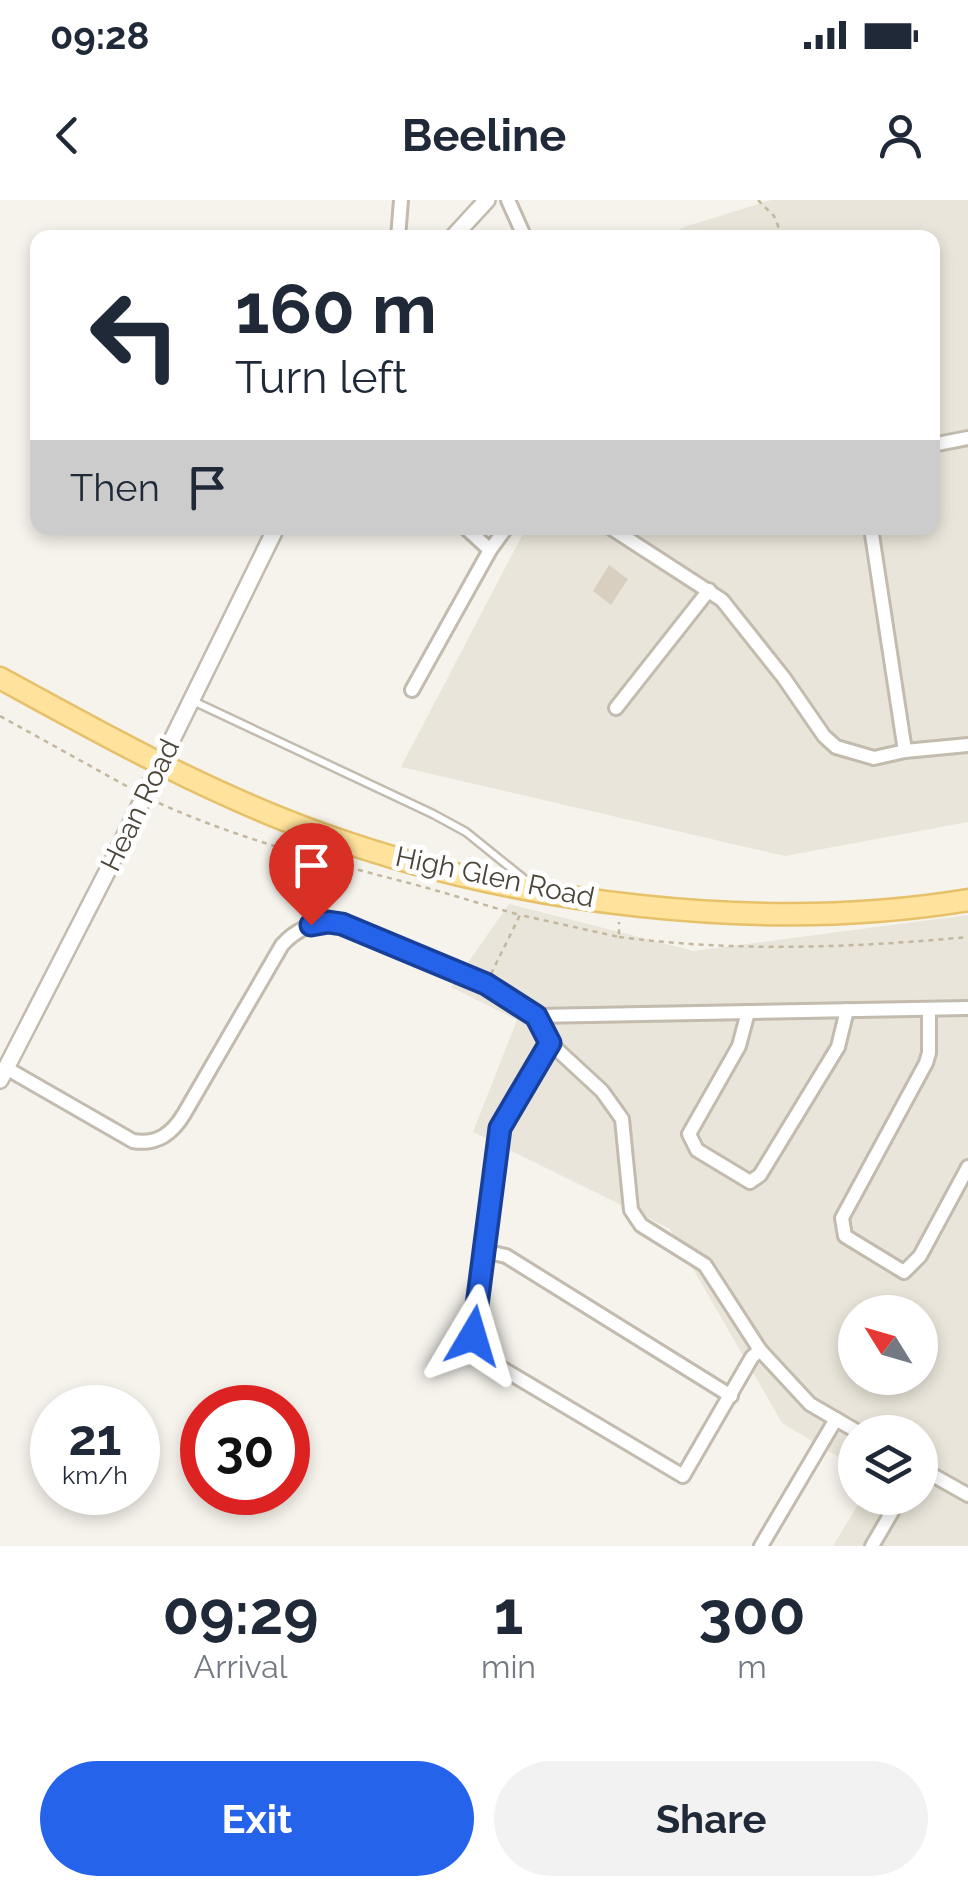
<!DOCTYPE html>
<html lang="en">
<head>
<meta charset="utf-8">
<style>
	:root { --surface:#fff; --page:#f2f2f3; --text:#1f2937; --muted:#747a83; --accent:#2563eb }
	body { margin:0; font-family:Raleway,sans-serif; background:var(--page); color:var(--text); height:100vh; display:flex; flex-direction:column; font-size:38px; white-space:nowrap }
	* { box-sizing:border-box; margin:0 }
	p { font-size:32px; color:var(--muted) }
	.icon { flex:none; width:55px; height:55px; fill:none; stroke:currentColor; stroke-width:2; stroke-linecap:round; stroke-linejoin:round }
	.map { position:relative; height:1346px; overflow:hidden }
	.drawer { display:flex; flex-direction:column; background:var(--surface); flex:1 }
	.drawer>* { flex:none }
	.guide { position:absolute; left:30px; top:30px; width:910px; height:305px; border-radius:20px; box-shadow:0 5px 15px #0003; background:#fff; color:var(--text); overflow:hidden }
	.needle { width:65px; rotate:307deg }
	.fabs { position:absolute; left:838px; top:1095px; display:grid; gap:20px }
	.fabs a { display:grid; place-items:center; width:100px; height:100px; border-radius:50%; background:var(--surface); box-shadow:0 5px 15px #0003; font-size:50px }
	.speed { position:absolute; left:30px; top:1185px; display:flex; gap:20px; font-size:50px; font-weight:700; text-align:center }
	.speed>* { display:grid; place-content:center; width:130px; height:130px; border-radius:50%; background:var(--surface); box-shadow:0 5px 15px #0003; line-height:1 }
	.speed small { font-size:25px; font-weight:400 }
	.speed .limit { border:15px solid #d22; background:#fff; color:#111 }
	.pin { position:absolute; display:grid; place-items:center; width:85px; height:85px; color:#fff; margin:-102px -42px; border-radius:50% 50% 50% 0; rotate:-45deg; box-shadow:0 0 10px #0007 }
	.pin .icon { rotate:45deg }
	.me { position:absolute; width:110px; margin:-55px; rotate:7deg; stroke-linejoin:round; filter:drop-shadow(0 0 8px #0008) }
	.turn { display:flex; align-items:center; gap:35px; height:210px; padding:0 40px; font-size:45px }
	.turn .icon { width:130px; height:130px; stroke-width:2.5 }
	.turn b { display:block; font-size:70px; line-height:85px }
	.then { display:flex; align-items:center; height:95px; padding:0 40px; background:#0003; gap:20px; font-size:38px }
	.eta { display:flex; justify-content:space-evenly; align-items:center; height:170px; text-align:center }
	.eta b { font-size:60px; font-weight:700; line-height:70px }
	.cta { display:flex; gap:20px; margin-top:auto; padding:20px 40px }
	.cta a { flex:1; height:115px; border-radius:60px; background:var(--accent); color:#fff; font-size:40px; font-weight:700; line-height:115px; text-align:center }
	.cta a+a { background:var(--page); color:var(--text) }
	.status { display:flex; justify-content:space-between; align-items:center; height:70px; padding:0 50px; background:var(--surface); direction:ltr }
	.status svg { height:28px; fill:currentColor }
	header { display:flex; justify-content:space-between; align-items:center; height:130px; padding:0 40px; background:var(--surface); font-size:45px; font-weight:700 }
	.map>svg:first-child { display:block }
	.residential { fill:#eae5da; fill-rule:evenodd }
	.building { fill:#d8cfc1 }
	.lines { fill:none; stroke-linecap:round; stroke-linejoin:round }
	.service-casing { stroke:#c2bbae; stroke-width:11 }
	.minor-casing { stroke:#c2bbae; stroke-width:18 }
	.tertiary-casing { stroke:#c2bbae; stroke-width:20 }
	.primary-casing { stroke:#e6c16a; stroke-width:25 }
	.path { stroke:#c4b79f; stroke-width:2.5; stroke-dasharray:5 5; stroke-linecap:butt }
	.service { stroke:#fff; stroke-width:6 }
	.minor { stroke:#fff; stroke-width:12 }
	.tertiary { stroke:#fff; stroke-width:15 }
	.primary { stroke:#ffe39c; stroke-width:20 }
	.route-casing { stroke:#184099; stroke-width:25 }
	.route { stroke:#2563eb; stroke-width:18 }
	.labels { text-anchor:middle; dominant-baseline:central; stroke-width:10; stroke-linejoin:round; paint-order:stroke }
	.street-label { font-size:28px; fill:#4b4439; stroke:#fff }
</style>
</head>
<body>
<div class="status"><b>09:28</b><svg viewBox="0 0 49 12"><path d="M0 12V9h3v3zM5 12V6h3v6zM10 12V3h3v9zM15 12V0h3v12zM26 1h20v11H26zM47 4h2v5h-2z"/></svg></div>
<header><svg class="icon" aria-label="back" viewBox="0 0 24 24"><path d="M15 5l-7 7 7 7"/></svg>Beeline<svg class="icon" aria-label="person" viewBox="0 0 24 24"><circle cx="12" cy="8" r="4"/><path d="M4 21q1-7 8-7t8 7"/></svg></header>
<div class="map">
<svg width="968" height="1346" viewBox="0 0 968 1346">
	<rect width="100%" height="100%" fill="#f6f3ec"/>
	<!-- residential -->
	<g class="residential">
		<polygon points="771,0 968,0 968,622 785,656 401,567 526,328 932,328 932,38 676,37 681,28"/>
		<path d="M509,704L694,751L968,715V1346H833L862,1298H920V1232H855V1267L782,1223L670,1029L473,932L517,820L451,787ZM855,1112H920V1178H855Z"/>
	</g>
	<!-- building -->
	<polygon class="building" points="609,365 628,379 611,405 593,391"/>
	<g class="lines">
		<!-- service casing -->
		<g class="service-casing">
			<polyline id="service" points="193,501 433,614 466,632 528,682"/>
		</g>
		<!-- minor casing -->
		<g class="minor-casing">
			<g id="minor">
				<polyline points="508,0 525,38"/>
				<polyline points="398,38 401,0"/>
				<polyline points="932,245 968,238"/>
				<polyline points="466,328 490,350"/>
				<polyline points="611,328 722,400 784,478 824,536 836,547 874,558 905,551 968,545"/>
				<polyline points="871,328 905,551"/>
				<polyline points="412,490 490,350 506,328"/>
				<polyline points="616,508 709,390"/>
				<polyline points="929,809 929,853 926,863 842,1018 845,1036 904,1072 920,1056 968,967"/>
				<polyline points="748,812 739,846 689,934 697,950 750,982 760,975 838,847 847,810"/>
				<polyline points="536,816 550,843 602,891 622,919 631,1010 641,1025 705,1065 760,1150 810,1204 858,1232"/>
				<polyline points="550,843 500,928 473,1135 486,1159 683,1276 752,1157 760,1150"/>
				<path d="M6,868L133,941C157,945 172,934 184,914L282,745C298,727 318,720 342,724L486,784L536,816L968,808"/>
				<polyline points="484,1051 506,1056 731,1196"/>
				<polyline points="920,1268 968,1295"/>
				<polyline points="761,1346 836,1219"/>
				<polyline points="872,1346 900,1298"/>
			</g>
		</g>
		<!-- tertiary casing -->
		<g class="tertiary-casing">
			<g id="tertiary">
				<polyline points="452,38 487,0"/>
				<polyline points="0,880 110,666 276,328"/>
			</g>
		</g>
		<!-- primary casing -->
		<g class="primary-casing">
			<path id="primary" d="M0,478C104,535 208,593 319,633C515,704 762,734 968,700"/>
		</g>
		<!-- path -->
		<g class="path">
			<polyline points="758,0 774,16 783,38"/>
			<polyline points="0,516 130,588"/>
			<path d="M159,603C236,638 320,660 401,681C441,691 480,704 520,715"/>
			<path d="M619,737C736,752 850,748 968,737"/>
			<polyline points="491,774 520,715 619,737 619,722"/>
		</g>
		<!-- service -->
		<use href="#service" class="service"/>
		<!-- minor -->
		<use href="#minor" class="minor"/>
		<!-- tertiary -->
		<use href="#tertiary" class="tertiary"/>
		<!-- primary -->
		<use href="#primary" class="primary"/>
	</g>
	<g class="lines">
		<!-- route casing -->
		<g class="route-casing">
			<polyline id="route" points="311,725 328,722 342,724 486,784 536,816 550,843 500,928 473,1136"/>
		</g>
		<!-- route -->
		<use href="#route" class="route"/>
	</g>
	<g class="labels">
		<!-- street labels -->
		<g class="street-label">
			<text transform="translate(140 605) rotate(-64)">Hean Road</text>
			<text transform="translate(495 677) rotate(12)">High Glen Road</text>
		</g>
	</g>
</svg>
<div class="fabs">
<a><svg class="needle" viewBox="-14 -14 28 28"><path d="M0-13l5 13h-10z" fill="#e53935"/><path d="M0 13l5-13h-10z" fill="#747a83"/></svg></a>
<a><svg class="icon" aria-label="layers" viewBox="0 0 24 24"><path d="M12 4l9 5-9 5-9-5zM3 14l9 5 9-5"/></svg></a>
</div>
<div class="speed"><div>21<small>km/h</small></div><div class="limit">30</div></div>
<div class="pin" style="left:311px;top:725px;background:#d93025"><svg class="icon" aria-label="arrive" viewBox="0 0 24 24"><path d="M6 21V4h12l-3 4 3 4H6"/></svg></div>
<svg class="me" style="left:473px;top:1136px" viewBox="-20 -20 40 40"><path d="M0-17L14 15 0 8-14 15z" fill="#2563eb" stroke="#fff" stroke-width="4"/></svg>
<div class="guide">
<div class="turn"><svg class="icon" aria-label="left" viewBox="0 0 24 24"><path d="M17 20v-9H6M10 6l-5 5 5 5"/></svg><div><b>160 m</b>Turn left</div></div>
<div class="then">Then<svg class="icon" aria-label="arrive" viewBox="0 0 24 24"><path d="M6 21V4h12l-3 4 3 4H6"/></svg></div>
</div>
</div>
<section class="drawer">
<div class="eta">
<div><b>09:29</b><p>Arrival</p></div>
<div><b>1</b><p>min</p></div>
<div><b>300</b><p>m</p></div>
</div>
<div class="cta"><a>Exit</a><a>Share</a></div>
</section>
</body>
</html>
